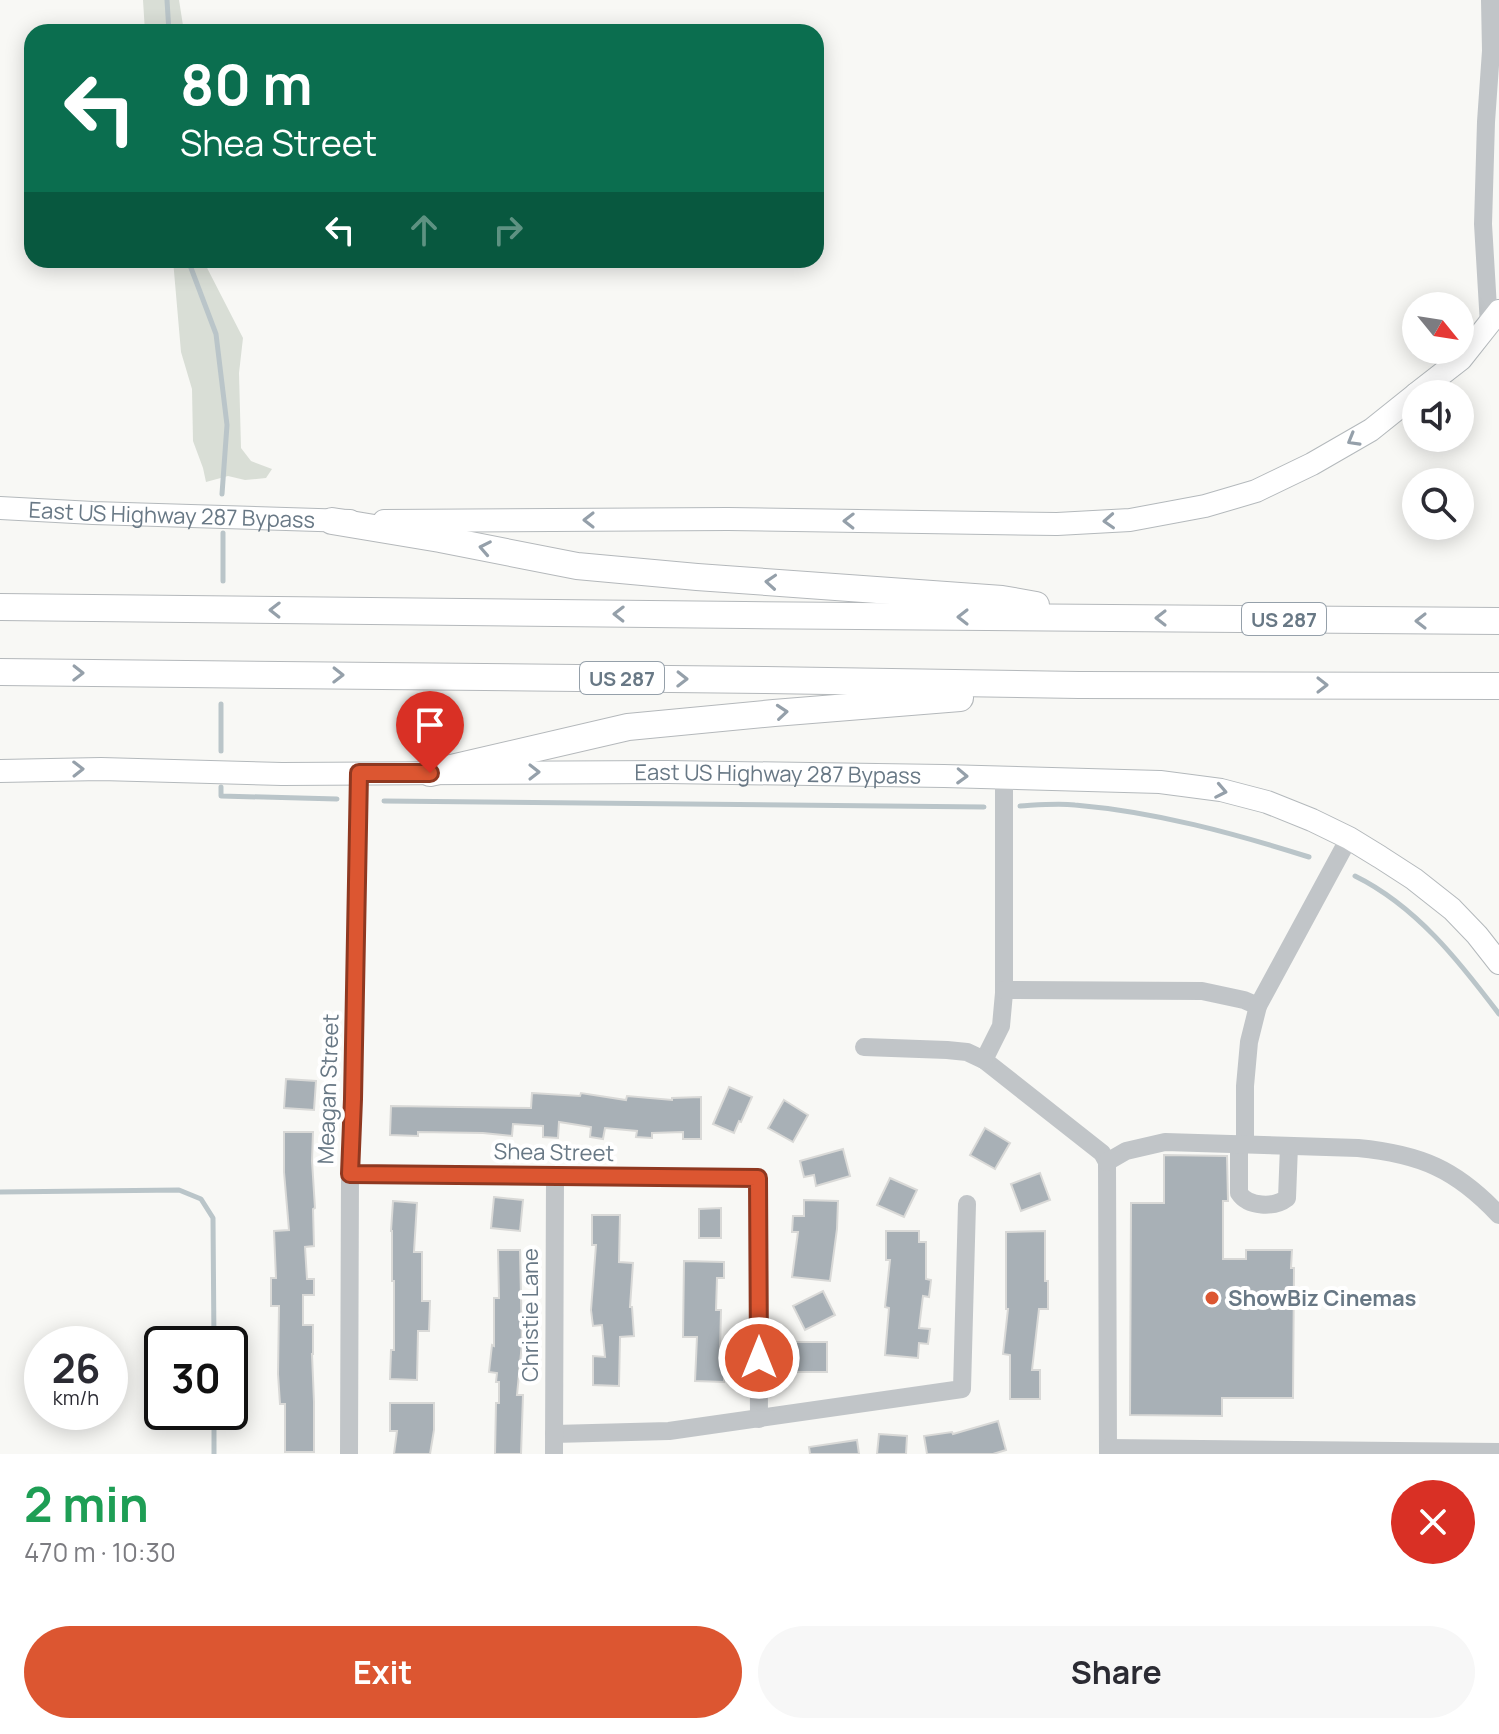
<!DOCTYPE html>
<html lang="en">
<head>
<meta charset="utf-8">
<style>
	:root { --surface:#fff; --page:#f7f7f7; --text:#2b2b33; --muted:#7c7c81; --accent:#dc5631 }
	body { margin:0; font-family:Manrope,sans-serif; background:var(--page); color:var(--text); height:100vh; display:flex; flex-direction:column; font-size:30px; white-space:nowrap }
	* { box-sizing:border-box; margin:0 }
	p { font-size:26px; color:var(--muted) }
	.icon { flex:none; width:44px; height:44px; fill:none; stroke:currentColor; stroke-width:2; stroke-linecap:round; stroke-linejoin:round }
	.map { position:relative; height:1454px; overflow:hidden }
	.sheet { display:flex; flex-direction:column; background:var(--surface); flex:1 }
	.sheet>* { flex:none }
	.hud { position:absolute; left:24px; top:24px; width:800px; height:244px; border-radius:24px; box-shadow:0 4px 20px #0003; background:#0b6e4f; color:#fff; overflow:hidden }
	.needle { width:52px; rotate:120deg }
	.tools { position:absolute; left:1402px; top:292px; display:grid; gap:16px }
	.tools a { display:grid; place-items:center; width:72px; height:72px; border-radius:50%; background:var(--surface); box-shadow:0 4px 20px #0003; font-size:40px }
	.speed { position:absolute; left:24px; top:1326px; display:flex; gap:16px; font-size:40px; font-weight:700; text-align:center }
	.speed>* { display:grid; place-content:center; width:104px; height:104px; border-radius:50%; background:var(--surface); box-shadow:0 4px 20px #0003; line-height:1 }
	.speed small { font-size:20px; font-weight:400 }
	.speed .limit { border:4px solid #111; border-radius:12px; background:#fff; color:#111 }
	.pin { position:absolute; display:grid; place-items:center; width:68px; height:68px; color:#fff; margin:-82px -34px; border-radius:50% 50% 50% 0; rotate:-45deg; box-shadow:0 0 8px #0007 }
	.pin .icon { rotate:45deg }
	.me { position:absolute; width:88px; margin:-44px; rotate:0deg; stroke-linejoin:round; filter:drop-shadow(0 0 6px #0008) }
	.turn { display:flex; align-items:center; gap:28px; height:168px; padding:0 24px; font-size:36px }
	.turn .icon { width:104px; height:104px; stroke-width:2.5 }
	.turn b { display:block; font-size:56px; line-height:68px }
	.lanes { display:flex; align-items:center; height:76px; padding:0 24px; background:#0003; justify-content:center; gap:40px; direction:ltr }
	.lanes .off { opacity:.35 }
	.round { display:grid; place-items:center; flex:none; width:84px; height:84px; border-radius:42px; background:var(--page) }
	.headline { display:flex; align-items:center; justify-content:space-between; height:136px; padding:0 24px }
	h1 { font-size:48px; font-weight:700; line-height:60px; color:#1e9e55 }
	.cta { display:flex; gap:16px; margin-top:auto; padding:16px 24px }
	.cta a { flex:1; height:92px; border-radius:48px; background:var(--accent); color:#fff; font-size:32px; font-weight:700; line-height:92px; text-align:center }
	.cta a+a { background:var(--page); color:var(--text) }
	.map>svg:first-child { display:block }
	.green { fill:#d9ded6 }
	.lines { fill:none; stroke-linecap:round; stroke-linejoin:round }
	.stream { stroke:#bac5c9; stroke-width:5 }
	.building { fill:#a8b0b6; stroke:#d9d9d7; stroke-width:2 }
	.major-casing { stroke:#b4b9bc; stroke-width:24 }
	.highway-casing { stroke:#b4b8bb; stroke-width:28 }
	.minor { stroke:#c1c5c8; stroke-width:18 }
	.major { stroke:#fff; stroke-width:22 }
	.highway { stroke:#fff; stroke-width:26 }
	.oneway { stroke:#95a0aa }
	.route-casing { stroke:#8f3820; stroke-width:20 }
	.route { stroke:#dc5631; stroke-width:14 }
	.poi-dot { fill:#dc5631; stroke:#fff; stroke-width:3 }
	.labels { text-anchor:middle; dominant-baseline:central; stroke-width:8; stroke-linejoin:round; paint-order:stroke }
	.shield { fill:#fff; stroke:#95a0aa; stroke-width:2 }
	.shield-label { font-size:20px; font-weight:bold; fill:#687885 }
	.street-label { font-size:22px; fill:#687885; stroke:#fff }
	.poi-label { font-size:22px; font-weight:bold; fill:#687885; stroke:#fff; text-anchor:start }
</style>
</head>
<body>
<div class="map">
<svg width="1499" height="1454" viewBox="0 0 1499 1454">
	<rect width="100%" height="100%" fill="#f8f8f5"/>
	<!-- green -->
	<g class="green">
		<polygon points="143,0 179,0 184,32 145,32"/>
		<polygon points="173,260 203,260 243,338 239,373 241,448 251,461 272,469 266,478 245,480 228,476 206,482 203,468 193,441 192,389 181,352"/>
	</g>
	<g class="lines">
		<!-- stream -->
		<g class="stream">
			<polyline points="167,0 169,32"/>
			<polyline points="188,260 216,334 227,425 222,494"/>
			<polyline points="223,533 223,581"/>
			<polyline points="221,704 221,751"/>
			<polyline points="221,787 221,796 337,799"/>
			<polyline points="384,801 984,807"/>
			<path d="M1020,806C1038,805 1057,803 1075,805C1156,812 1233,833 1309,857"/>
			<path d="M1355,876C1416,906 1459,961 1499,1014"/>
			<polyline points="0,1192 179,1190 201,1199 213,1218 214,1344"/>
			<polyline points="214,1412 214,1454"/>
		</g>
	</g>
	<!-- building -->
	<g class="building">
		<polygon points="286,1079 316,1081 314,1110 284,1108"/>
		<polygon points="729,1087 752,1097 741,1122 739,1121 734,1133 713,1124"/>
		<polygon points="532,1093 580,1096 581,1093 626,1100 627,1096 672,1100 672,1098 701,1097 701,1139 683,1139 683,1132 652,1133 652,1138 636,1137 637,1131 605,1128 603,1139 590,1137 591,1127 559,1122 558,1138 543,1137 543,1126 513,1124 512,1136 483,1133 418,1132 418,1136 390,1135 391,1106 531,1108"/>
		<polygon points="784,1100 808,1115 793,1142 768,1128"/>
		<polygon points="985,1128 1010,1143 995,1169 970,1155"/>
		<polygon points="284,1132 313,1132 312,1161 315,1208 313,1209 314,1246 305,1247 307,1279 314,1279 314,1295 303,1295 303,1325 313,1325 313,1354 312,1354 314,1402 314,1452 285,1452 285,1404 280,1404 278,1374 279,1306 271,1306 271,1278 276,1278 274,1231 289,1230 284,1172"/>
		<polygon points="843,1149 850,1176 816,1186 814,1175 804,1177 800,1161"/>
		<polygon points="1164,1155 1227,1156 1228,1201 1223,1201 1223,1259 1246,1259 1246,1250 1292,1250 1291,1268 1294,1268 1293,1398 1222,1398 1222,1416 1130,1415 1131,1203 1164,1203"/>
		<polygon points="1040,1173 1050,1200 1021,1211 1011,1184"/>
		<polygon points="890,1178 917,1190 904,1217 877,1205"/>
		<polygon points="494,1197 523,1200 520,1231 491,1228"/>
		<polygon points="804,1200 838,1201 837,1229 830,1281 792,1277 798,1232 792,1232 793,1216 804,1216"/>
		<polygon points="393,1201 417,1203 414,1252 422,1252 422,1301 430,1301 429,1331 418,1331 417,1380 390,1379 391,1350 394,1350 394,1281 392,1281 392,1231 391,1231"/>
		<polygon points="721,1208 721,1238 699,1238 699,1209"/>
		<polygon points="592,1215 620,1215 619,1262 633,1263 630,1307 632,1307 634,1336 620,1337 619,1386 593,1385 593,1356 605,1357 602,1325 593,1326 591,1310 596,1245 592,1245"/>
		<polygon points="886,1231 919,1231 919,1242 926,1242 926,1279 931,1280 929,1297 923,1296 919,1328 930,1329 928,1344 919,1343 918,1358 885,1355 889,1308 885,1307 890,1260 886,1260"/>
		<polygon points="1045,1231 1045,1281 1048,1281 1048,1309 1039,1309 1032,1370 1040,1370 1040,1399 1010,1399 1010,1355 1003,1354 1008,1309 1006,1309 1006,1232"/>
		<polygon points="498,1250 520,1250 522,1343 517,1395 523,1395 521,1454 495,1454 496,1403 499,1403 499,1382 496,1382 497,1373 489,1372 492,1345 494,1346 494,1298 499,1298"/>
		<polygon points="684,1261 724,1262 724,1278 717,1278 716,1310 721,1310 720,1352 725,1352 724,1382 695,1381 697,1337 683,1337"/>
		<polygon points="823,1291 835,1315 805,1330 793,1306"/>
		<polygon points="795,1342 827,1342 827,1372 794,1372"/>
		<polygon points="390,1403 434,1403 434,1430 430,1454 394,1454 397,1431 390,1431"/>
		<polygon points="998,1421 1006,1450 993,1454 927,1454 924,1436 952,1432 953,1434"/>
		<polygon points="879,1434 907,1436 906,1454 877,1454"/>
		<polygon points="857,1440 859,1454 810,1454 809,1447"/>
	</g>
	<g class="lines">
		<!-- major casing -->
		<g class="major-casing">
			<g id="major">
				<polyline points="1416,394 1461,359 1499,311"/>
				<path id="s1" d="M0,508L93,513L350,521"/>
				<polyline points="384,521 728,519 1057,524 1130,520 1205,506 1256,491 1312,464 1371,430 1416,394"/>
				<path id="s2" d="M0,771L101,769L282,774L667,772L944,776L1160,782L1221,790L1267,802L1312,820L1349,838L1380,857L1414,879L1452,909L1477,935L1499,963"/>
			</g>
		</g>
		<!-- highway casing -->
		<g class="highway-casing">
			<g id="highway">
				<polyline points="332,521 440,539 577,566 697,577 1002,599 1036,605"/>
				<polyline points="0,607 744,615 1499,621"/>
				<polyline points="0,672 765,680 1079,685 1499,686"/>
				<polyline points="430,773 628,727 774,713 960,698"/>
			</g>
		</g>
		<!-- minor -->
		<g class="minor">
			<polyline points="1489,325 1483,224 1486,122 1491,51 1490,0"/>
			<polyline points="1004,777 1004,993 1001,1026 984,1060 1102,1153 1107,1162 1108,1454"/>
			<polyline points="1004,990 1202,991 1244,1000 1258,1006"/>
			<polyline points="864,1047 947,1050 967,1052 984,1060"/>
			<path d="M1239,1144V1193C1248,1207 1274,1208 1287,1198L1289,1146"/>
			<polyline points="1245,1144 1245,1086 1249,1042 1258,1006 1349,838"/>
			<path d="M1107,1162L1126,1151L1165,1142L1358,1148C1420,1154 1456,1169 1499,1215"/>
			<polyline points="350,1174 758,1178 759,1419"/>
			<polyline points="554,1434 669,1431 962,1389 967,1204"/>
			<polyline points="1108,1448 1499,1452"/>
			<polyline points="349,1454 350,1174 353,1099 359,773"/>
			<polyline points="554,1454 555,1176"/>
		</g>
		<!-- major -->
		<use href="#major" class="major"/>
		<!-- highway -->
		<use href="#highway" class="highway"/>
	</g>
	<!-- one-way arrows -->
	<defs><path id="oneway-chevron" d="M-2-3.5L2.5 0L-2 3.5" fill="none" stroke-width="1.6" stroke-linecap="round" stroke-linejoin="round" transform="scale(2)"/></defs>
	<g class="oneway">
		<use href="#oneway-chevron" transform="translate(1353 440) rotate(150)"/>
		<use href="#oneway-chevron" transform="translate(589 520) rotate(180)"/>
		<use href="#oneway-chevron" transform="translate(849 521) rotate(-179)"/>
		<use href="#oneway-chevron" transform="translate(1109 521) rotate(177)"/>
		<use href="#oneway-chevron" transform="translate(485 548) rotate(-169)"/>
		<use href="#oneway-chevron" transform="translate(771 582) rotate(-176)"/>
		<use href="#oneway-chevron" transform="translate(275 610) rotate(-179)"/>
		<use href="#oneway-chevron" transform="translate(619 614) rotate(-179)"/>
		<use href="#oneway-chevron" transform="translate(963 617) rotate(-180)"/>
		<use href="#oneway-chevron" transform="translate(1161 618) rotate(-180)"/>
		<use href="#oneway-chevron" transform="translate(1421 621) rotate(-180)"/>
		<use href="#oneway-chevron" transform="translate(78 673) rotate(1)"/>
		<use href="#oneway-chevron" transform="translate(338 675) rotate(1)"/>
		<use href="#oneway-chevron" transform="translate(682 679) rotate(1)"/>
		<use href="#oneway-chevron" transform="translate(1322 685)"/>
		<use href="#oneway-chevron" transform="translate(782 712) rotate(-5)"/>
		<use href="#oneway-chevron" transform="translate(78 769) rotate(-1)"/>
		<use href="#oneway-chevron" transform="translate(534 772)"/>
		<use href="#oneway-chevron" transform="translate(962 776) rotate(2)"/>
		<use href="#oneway-chevron" transform="translate(1221 791) rotate(11)"/>
	</g>
	<g class="lines">
		<!-- route casing -->
		<g class="route-casing">
			<polyline id="route" points="430,773 359,773 353,1099 350,1174 758,1178 759,1358"/>
		</g>
		<!-- route -->
		<use href="#route" class="route"/>
	</g>
	<!-- markers -->
	<circle class="poi-dot" cx="1212" cy="1298" r="8"/>
	<g class="labels">
		<!-- shield labels -->
		<g class="shield">
			<rect x="1242" y="603" width="84" height="32" rx="6"/>
			<rect x="580" y="662" width="84" height="32" rx="6"/>
		</g>
		<g class="shield-label">
			<text x="1284" y="619">US 287</text>
			<text x="622" y="678">US 287</text>
		</g>
		<!-- street labels -->
		<g class="street-label">
			<text stroke="none"><textPath href="#s1" startOffset="172">East US Highway 287 Bypass</textPath></text>
			<text stroke="none"><textPath href="#s2" startOffset="778">East US Highway 287 Bypass</textPath></text>
			<text transform="translate(328 1089) rotate(-88)">Meagan Street</text>
			<text transform="translate(554 1152) rotate(1)">Shea Street</text>
			<text transform="translate(530 1315) rotate(-90)">Christie Lane</text>
		</g>
		<!-- poi labels -->
		<g class="poi-label">
			<text x="1228" y="1298">ShowBiz Cinemas</text>
		</g>
	</g>
</svg>
<div class="tools">
<a><svg class="needle" viewBox="-14 -14 28 28"><path d="M0-13l5 13h-10z" fill="#e53935"/><path d="M0 13l5-13h-10z" fill="#7c7c81"/></svg></a>
<a><svg class="icon" aria-label="sound" viewBox="0 0 24 24"><path d="M4 9h4l5-4v14l-5-4H4zM17 9q2 3 0 6"/></svg></a>
<a><svg class="icon" aria-label="search" viewBox="0 0 24 24"><circle cx="10" cy="10" r="6"/><path d="M15 15l6 6"/></svg></a>
</div>
<div class="speed"><div>26<small>km/h</small></div><div class="limit">30</div></div>
<div class="pin" style="left:430px;top:773px;background:#d93025"><svg class="icon" aria-label="arrive" viewBox="0 0 24 24"><path d="M6 21V4h12l-3 4 3 4H6"/></svg></div>
<svg class="me" style="left:759px;top:1358px" viewBox="-20 -20 40 40"><circle r="17" fill="#dc5631" stroke="#fff" stroke-width="3"/><path d="M0-11L8 9 0 5-8 9z" fill="#fff"/></svg>
<div class="hud">
<div class="turn"><svg class="icon" aria-label="left" viewBox="0 0 24 24"><path d="M17 20v-9H6M10 6l-5 5 5 5"/></svg><div><b>80 m</b>Shea Street</div></div>
<div class="lanes"><svg class="icon" aria-label="left" viewBox="0 0 24 24"><path d="M17 20v-9H6M10 6l-5 5 5 5"/></svg><svg class="icon off" aria-label="ahead" viewBox="0 0 24 24"><path d="M12 20V5M6 11l6-6 6 6"/></svg><svg class="icon off" aria-label="right" viewBox="0 0 24 24"><path d="M7 20v-9h11M14 6l5 5-5 5"/></svg></div>
</div>
</div>
<section class="sheet">
<div class="headline"><div><h1>2 min</h1><p>470 m · 10:30</p></div><a class="round" style="background:#d93025;color:#fff"><svg class="icon" aria-label="close" viewBox="0 0 24 24"><path d="M6 6l12 12M18 6L6 18"/></svg></a></div>
<div class="cta"><a>Exit</a><a>Share</a></div>
</section>
</body>
</html>
